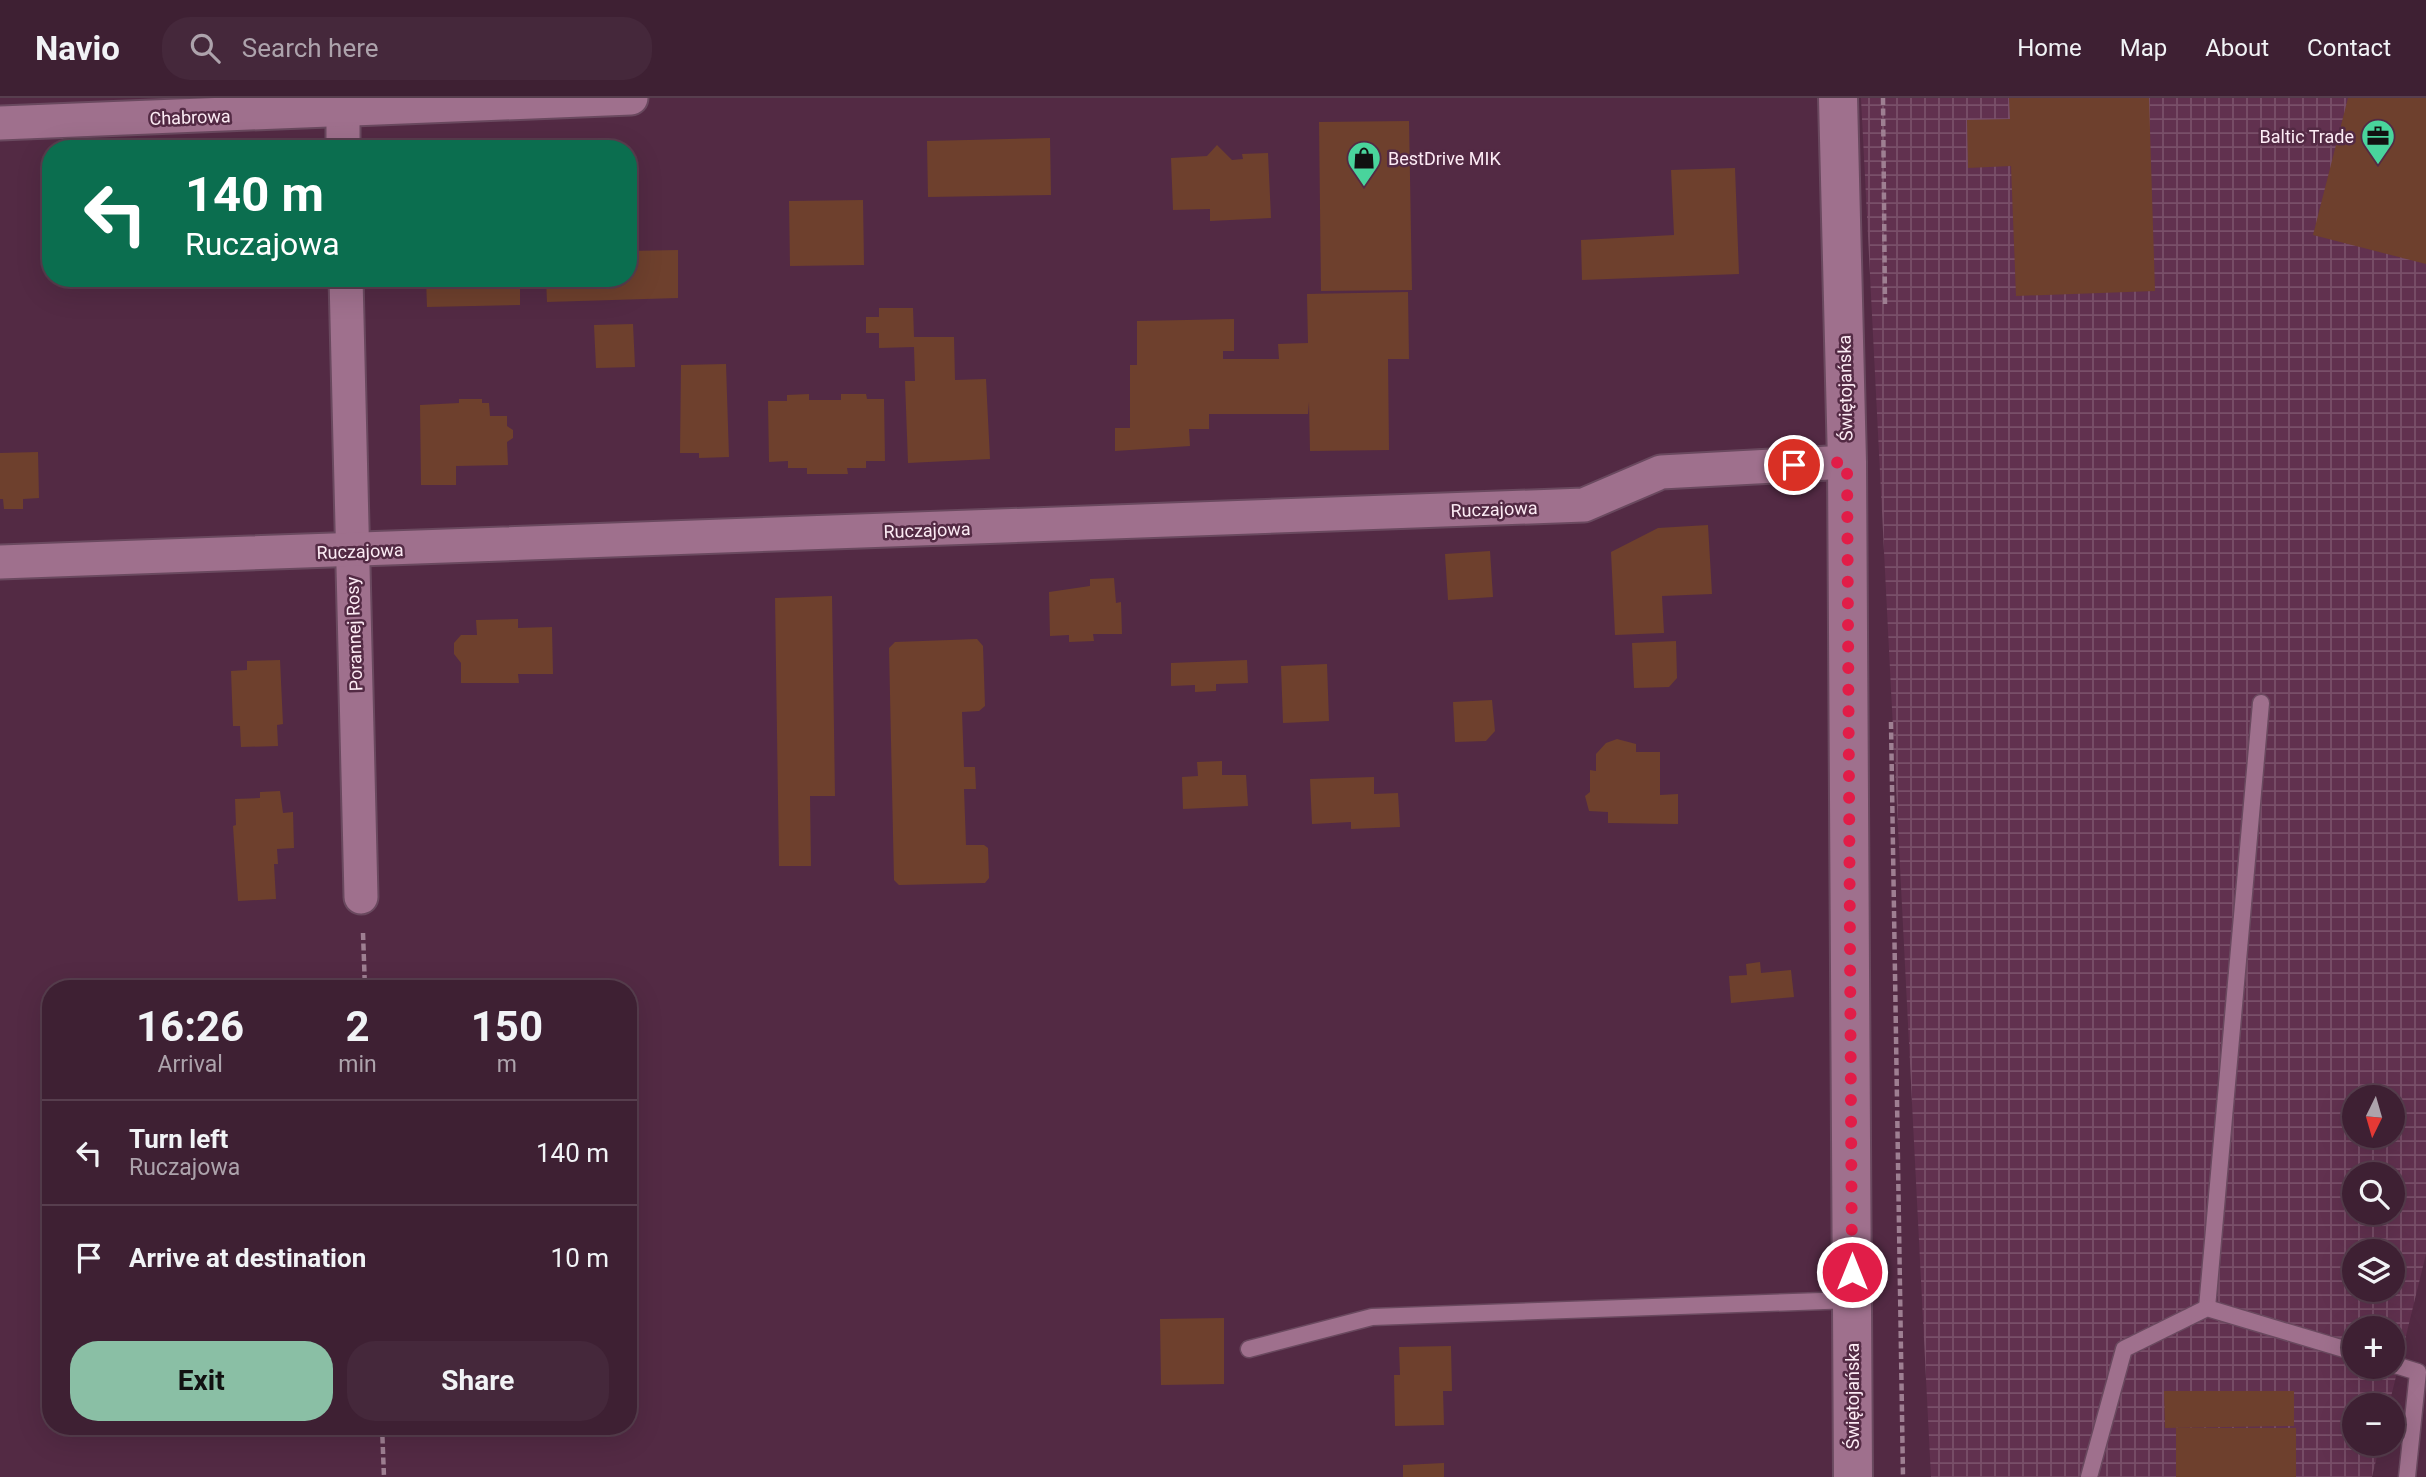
<!DOCTYPE html>
<html lang="en">
<head>
<meta charset="utf-8">
<style>
	:root { --surface:#3e2033; --page:#45283b; --text:#f1f3f6; --muted:#ada3ac; --line:#573e4e; --accent:#8abfa5 }
	body { margin:0; font-family:Roboto,sans-serif; background:var(--page); color:var(--text); height:100vh; display:flex; flex-direction:column; font-size:26px; white-space:nowrap }
	* { box-sizing:border-box; margin:0 }
	p { font-size:23px; color:var(--muted) }
	.icon { flex:none; width:38px; height:38px; fill:none; stroke:currentColor; stroke-width:2; stroke-linecap:round; stroke-linejoin:round }
	.map { position:relative; flex:1; overflow:hidden }
	.sheet { position:absolute; left:42px; top:882px; width:595px; height:455px; display:flex; flex-direction:column; background:var(--surface); border-radius:28px; box-shadow:0 7px 28px #0002,0 0 0 2px var(--line) }
	.sheet>* { flex:none }
	.top-card { position:absolute; left:42px; top:42px; width:595px; height:147px; border-radius:28px; box-shadow:0 7px 28px #0002,0 0 0 2px var(--line); background:#0b6e4f; color:#fff; overflow:hidden }
	.needle { width:46px; rotate:185deg }
	.controls { position:absolute; left:2342px; top:987px; display:grid; gap:14px }
	.controls a { display:grid; place-items:center; width:63px; height:63px; border-radius:50%; background:var(--surface); box-shadow:0 7px 28px #0002,0 0 0 2px var(--line); font-size:35px }
	.pin { position:absolute; display:grid; place-items:center; width:60px; height:60px; color:#fff; margin:-30px; border:4px solid #fff; border-radius:50%; box-shadow:0 2px 7px #0007 }
	.me { position:absolute; width:77px; margin:-38px; rotate:0deg; stroke-linejoin:round; filter:drop-shadow(0 0 5px #0008) }
	.turn { display:flex; align-items:center; gap:24px; height:147px; padding:0 28px; font-size:32px }
	.turn .icon { width:91px; height:91px; stroke-width:2.5 }
	.turn b { display:block; font-size:49px; line-height:60px }
	.eta { display:flex; justify-content:space-evenly; align-items:center; height:119px; text-align:center }
	.eta b { font-size:42px; font-weight:700; line-height:49px }
	.button { display:flex; gap:14px; margin-top:auto; padding:14px 28px }
	.button a { flex:1; height:80px; border-radius:28px; background:var(--accent); color:#111; font-size:28px; font-weight:700; line-height:80px; text-align:center }
	.button a+a { background:var(--page); color:var(--text) }
	ul { padding:0; list-style:none }
	li { display:flex; align-items:center; gap:21px; height:105px; padding:0 28px; border-top:2px solid var(--line) }
	li div { flex:1 }
	li b { display:block; font-size:26px }
	li em { font-style:normal }
	header { display:flex; align-items:center; gap:42px; box-sizing:border-box; height:98px; padding:0 35px; background:var(--surface); border-bottom:2px solid var(--line) }
	header strong { font-size:33px }
	nav { display:flex; gap:38px; margin-inline-start:auto; font-size:24px }
	.search { width:490px; height:63px; background:var(--page); display:flex; align-items:center; gap:18px; box-sizing:border-box; padding:0 24px; border-radius:28px; color:var(--muted); font-size:26px }
	.map>svg:first-child { display:block }
	.industrial { fill:url(#industrial-grid); fill-rule:evenodd }
	.building { fill:#6e402d }
	.lines { fill:none; stroke-linecap:round; stroke-linejoin:round }
	.service-casing { stroke:#6a495f; stroke-width:19 }
	.minor-casing { stroke:#6a495f; stroke-width:37 }
	.tertiary-casing { stroke:#6a495f; stroke-width:42 }
	.path { stroke:#9e7f92; stroke-width:4.5; stroke-dasharray:7 3.5; stroke-linecap:butt }
	.service { stroke:#9f708d; stroke-width:16 }
	.minor { stroke:#9f708d; stroke-width:33 }
	.tertiary { stroke:#9f708d; stroke-width:38 }
	.route { stroke:#e11d48; stroke-width:12; stroke-dasharray:0 21.6 }
	.labels { text-anchor:middle; dominant-baseline:central; stroke-width:5; stroke-linejoin:round; paint-order:stroke }
	.street-label { font-size:18px; fill:#fcebf4; stroke:#532a44 }
	.poi-label { font-size:18px; fill:#fcebf4; stroke:#532a44; text-anchor:end }
</style>
</head>
<body>
<header>
<strong>Navio</strong>
<div class="search"><svg class="icon" aria-label="search" viewBox="0 0 24 24"><circle cx="10" cy="10" r="6"/><path d="M15 15l6 6"/></svg>Search here</div>
<nav><a>Home</a><a>Map</a><a>About</a><a>Contact</a></nav>
</header>
<div class="map">
<svg width="2426" height="1379" viewBox="0 0 2426 1379">
	<defs>
		<pattern id="industrial-grid" width="8" height="8" patternUnits="userSpaceOnUse" patternTransform="scale(1.75)"><rect width="8" height="8" fill="#61314f"/><path d="M0 4h8M4 0v8" fill="none" stroke="#794f69"/></pattern>
	</defs>
	<rect width="100%" height="100%" fill="#532a44"/>
	<!-- industrial -->
	<path class="industrial" d="M1861,0H2426V1156L2389,1307H2354V1346H2380L2372,1379H1931ZM2354,999H2392V1038H2354ZM2354,1076H2392V1115H2354ZM2354,1153H2392V1192H2354ZM2354,1230H2392V1269H2354Z"/>
	<!-- building -->
	<g class="building">
		<polygon points="2009,0 2149,0 2155,193 2016,198 2011,68 1968,70 1967,22 2010,21"/>
		<polygon points="2348,0 2426,0 2426,166 2313,137"/>
		<polygon points="1409,23 1412,192 1321,193 1319,24"/>
		<polygon points="1050,40 1051,97 928,99 927,43"/>
		<polygon points="1217,47 1232,62 1243,61 1242,56 1268,55 1271,120 1210,123 1210,111 1173,112 1171,60 1207,58"/>
		<polygon points="1735,70 1739,176 1582,182 1581,142 1674,137 1671,72"/>
		<polygon points="863,102 864,167 790,168 789,103"/>
		<polygon points="678,152 678,200 547,204 546,180 628,180 628,153"/>
		<polygon points="426,180 520,180 520,207 427,209"/>
		<polygon points="1408,194 1409,261 1388,261 1389,352 1310,353 1309,304 1308,316 1209,316 1209,331 1189,331 1190,348 1115,353 1115,330 1130,330 1130,267 1137,267 1137,223 1234,221 1234,253 1223,253 1223,261 1279,261 1278,246 1308,245 1307,196"/>
		<polygon points="879,210 913,210 914,239 954,239 955,282 986,281 990,361 908,365 905,283 915,283 914,249 879,250 879,235 866,235 866,219 879,219"/>
		<polygon points="633,226 635,269 596,270 594,227"/>
		<polygon points="726,266 729,359 699,360 699,355 680,355 681,267"/>
		<polygon points="809,296 809,302 841,302 841,296 866,296 867,301 884,301 885,363 866,363 866,370 847,370 848,376 807,376 807,370 788,370 788,363 769,364 768,303 787,303 787,297"/>
		<polygon points="459,301 482,301 482,305 489,305 490,318 507,318 507,328 513,332 513,340 507,344 508,367 456,368 456,387 421,387 420,307 459,305"/>
		<polygon points="38,354 39,400 23,401 23,411 4,411 3,401 0,401 0,355"/>
		<polygon points="1708,427 1712,496 1662,498 1664,535 1615,537 1611,454 1658,430"/>
		<polygon points="1490,453 1493,499 1448,502 1445,456"/>
		<polygon points="1114,480 1116,505 1121,504 1122,536 1093,536 1094,543 1069,544 1069,537 1050,538 1049,494 1090,488 1090,481"/>
		<polygon points="832,498 835,698 810,698 811,768 779,768 775,500"/>
		<polygon points="518,521 518,530 552,529 553,576 518,576 519,585 461,585 461,565 454,556 454,545 461,537 477,537 476,522"/>
		<polygon points="977,541 983,548 985,608 979,613 962,614 964,669 975,669 976,691 964,691 966,747 984,747 988,750 989,780 985,785 899,787 894,782 889,550 895,544"/>
		<polygon points="1676,543 1677,580 1669,589 1634,590 1632,545"/>
		<polygon points="280,562 283,626 277,627 278,648 241,649 240,628 233,628 231,573 247,572 247,563"/>
		<polygon points="1247,562 1248,585 1216,586 1216,593 1195,594 1195,587 1171,588 1171,565"/>
		<polygon points="1327,566 1329,623 1283,625 1281,568"/>
		<polygon points="1492,602 1495,633 1486,643 1455,644 1453,604"/>
		<polygon points="1617,641 1636,646 1636,654 1660,654 1660,697 1678,696 1678,726 1608,725 1608,714 1589,713 1585,698 1590,694 1590,672 1596,673 1596,656 1606,645"/>
		<polygon points="1222,663 1222,677 1246,677 1248,708 1183,711 1182,679 1198,678 1197,664"/>
		<polygon points="1374,679 1374,696 1398,695 1400,729 1351,731 1351,724 1312,726 1310,681"/>
		<polygon points="280,693 283,715 293,714 294,750 277,751 278,766 274,766 276,801 238,803 233,728 236,727 235,701 260,700 260,694"/>
		<polygon points="1760,864 1761,875 1791,872 1794,899 1731,905 1729,878 1747,877 1746,866"/>
		<polygon points="1224,1220 1224,1286 1161,1287 1160,1221"/>
		<polygon points="1451,1248 1452,1293 1443,1293 1444,1327 1395,1328 1394,1277 1400,1277 1399,1249"/>
		<polygon points="2164,1293 2294,1293 2294,1328 2165,1330"/>
		<rect x="2176" y="1330" width="120" height="49"/>
		<polygon points="1444,1365 1444,1379 1403,1379 1403,1367"/>
	</g>
	<g class="lines">
		<!-- service casing -->
		<g class="service-casing">
			<g id="service">
				<polyline points="2207,1210 2261,605"/>
				<polyline points="1249,1251 1372,1219 1852,1202"/>
				<polyline points="2392,1266 2418,1274 2407,1379"/>
				<polyline points="2089,1379 2124,1251 2207,1210 2354,1254"/>
			</g>
		</g>
		<!-- minor casing -->
		<g class="minor-casing">
			<g id="minor">
				<polyline points="343,0 343,51"/>
				<polyline points="0,25 631,0"/>
				<polyline points="346,180 361,799"/>
				<polyline points="0,464 1584,407 1661,374 1847,364"/>
			</g>
		</g>
		<!-- tertiary casing -->
		<g class="tertiary-casing">
			<polyline id="tertiary" points="1838,0 1847,364 1853,1379"/>
		</g>
		<!-- path -->
		<g class="path">
			<polyline points="1883,0 1885,206"/>
			<polyline points="1891,624 1903,1379"/>
			<polyline points="363,835 365,891"/>
			<polyline points="382,1328 384,1379"/>
		</g>
		<!-- service -->
		<use href="#service" class="service"/>
		<!-- minor -->
		<use href="#minor" class="minor"/>
		<!-- tertiary -->
		<use href="#tertiary" class="tertiary"/>
	</g>
	<g class="lines">
		<!-- route -->
		<polyline class="route" points="1794,367 1847,364 1852,1174"/>
	</g>
	<!-- icons -->
	<defs>
		<g id="office-pin" transform="scale(1.75)"><path d="M0 17L-7.5 6A9.5 9.5 0 1 1 7.5 6Z" fill="#49d49c" stroke="#532a44"/><path d="M-6-3h4V-5.5h4V-3h4V5H-6ZM-1-4.5V-3h2v-1.5ZM-6 0V1H6V0Z" fill="#111"/></g>
		<g id="shop-pin" transform="scale(1.75)"><path d="M0 17L-7.5 6A9.5 9.5 0 1 1 7.5 6Z" fill="#49d49c" stroke="#532a44"/><path d="M-5-2.5h2.3a2.7 3.5 0 0 1 5.4 0H5L5.5 6h-11ZM-1.5-2.5h3a1.5 2.3 0 0 0-3 0Z" fill="#111"/></g>
	</defs>
	<g fill-rule="evenodd">
		<use href="#office-pin" x="2378" y="38"/>
		<use href="#shop-pin" x="1364" y="60"/>
	</g>
	<g class="labels">
		<!-- street labels -->
		<g class="street-label">
			<text transform="translate(190 19) rotate(-2)">Chabrowa</text>
			<text transform="translate(1845 290) rotate(-91)">Świętojańska</text>
			<text transform="translate(1494 411) rotate(-2)">Ruczajowa</text>
			<text transform="translate(927 432) rotate(-2)">Ruczajowa</text>
			<text transform="translate(360 453) rotate(-2)">Ruczajowa</text>
			<text transform="translate(354 536) rotate(-92)">Porannej Rosy</text>
			<text transform="translate(1852 1298) rotate(-90)">Świętojańska</text>
		</g>
		<!-- poi labels -->
		<g class="poi-label">
			<text x="2354" y="38">Baltic Trade</text>
			<text x="1388" y="60" text-anchor="start">BestDrive MIK</text>
		</g>
	</g>
</svg>
<div class="controls">
<a><svg class="needle" viewBox="-14 -14 28 28"><path d="M0-13l5 13h-10z" fill="#e53935"/><path d="M0 13l5-13h-10z" fill="#ada3ac"/></svg></a>
<a><svg class="icon" aria-label="search" viewBox="0 0 24 24"><circle cx="10" cy="10" r="6"/><path d="M15 15l6 6"/></svg></a>
<a><svg class="icon" aria-label="layers" viewBox="0 0 24 24"><path d="M12 4l9 5-9 5-9-5zM3 14l9 5 9-5"/></svg></a>
<a>+</a>
<a>−</a>
</div>
<div class="pin" style="left:1794px;top:367px;background:#d93025"><svg class="icon" aria-label="arrive" viewBox="0 0 24 24"><path d="M6 21V4h12l-3 4 3 4H6"/></svg></div>
<svg class="me" style="left:1852px;top:1174px" viewBox="-20 -20 40 40"><circle r="17" fill="#e11d48" stroke="#fff" stroke-width="3"/><path d="M0-11L8 9 0 5-8 9z" fill="#fff"/></svg>
<div class="top-card">
<div class="turn"><svg class="icon" aria-label="left" viewBox="0 0 24 24"><path d="M17 20v-9H6M10 6l-5 5 5 5"/></svg><div><b>140 m</b>Ruczajowa</div></div>
</div>
<section class="sheet">
<div class="eta">
<div><b>16:26</b><p>Arrival</p></div>
<div><b>2</b><p>min</p></div>
<div><b>150</b><p>m</p></div>
</div>
<ul>
<li><svg class="icon" aria-label="left" viewBox="0 0 24 24"><path d="M17 20v-9H6M10 6l-5 5 5 5"/></svg><div><b>Turn left</b><p>Ruczajowa</p></div><em>140 m</em></li>
<li><svg class="icon" aria-label="arrive" viewBox="0 0 24 24"><path d="M6 21V4h12l-3 4 3 4H6"/></svg><div><b>Arrive at destination</b></div><em>10 m</em></li>
</ul>
<div class="button"><a>Exit</a><a>Share</a></div>
</section>
</div>
</body>
</html>
